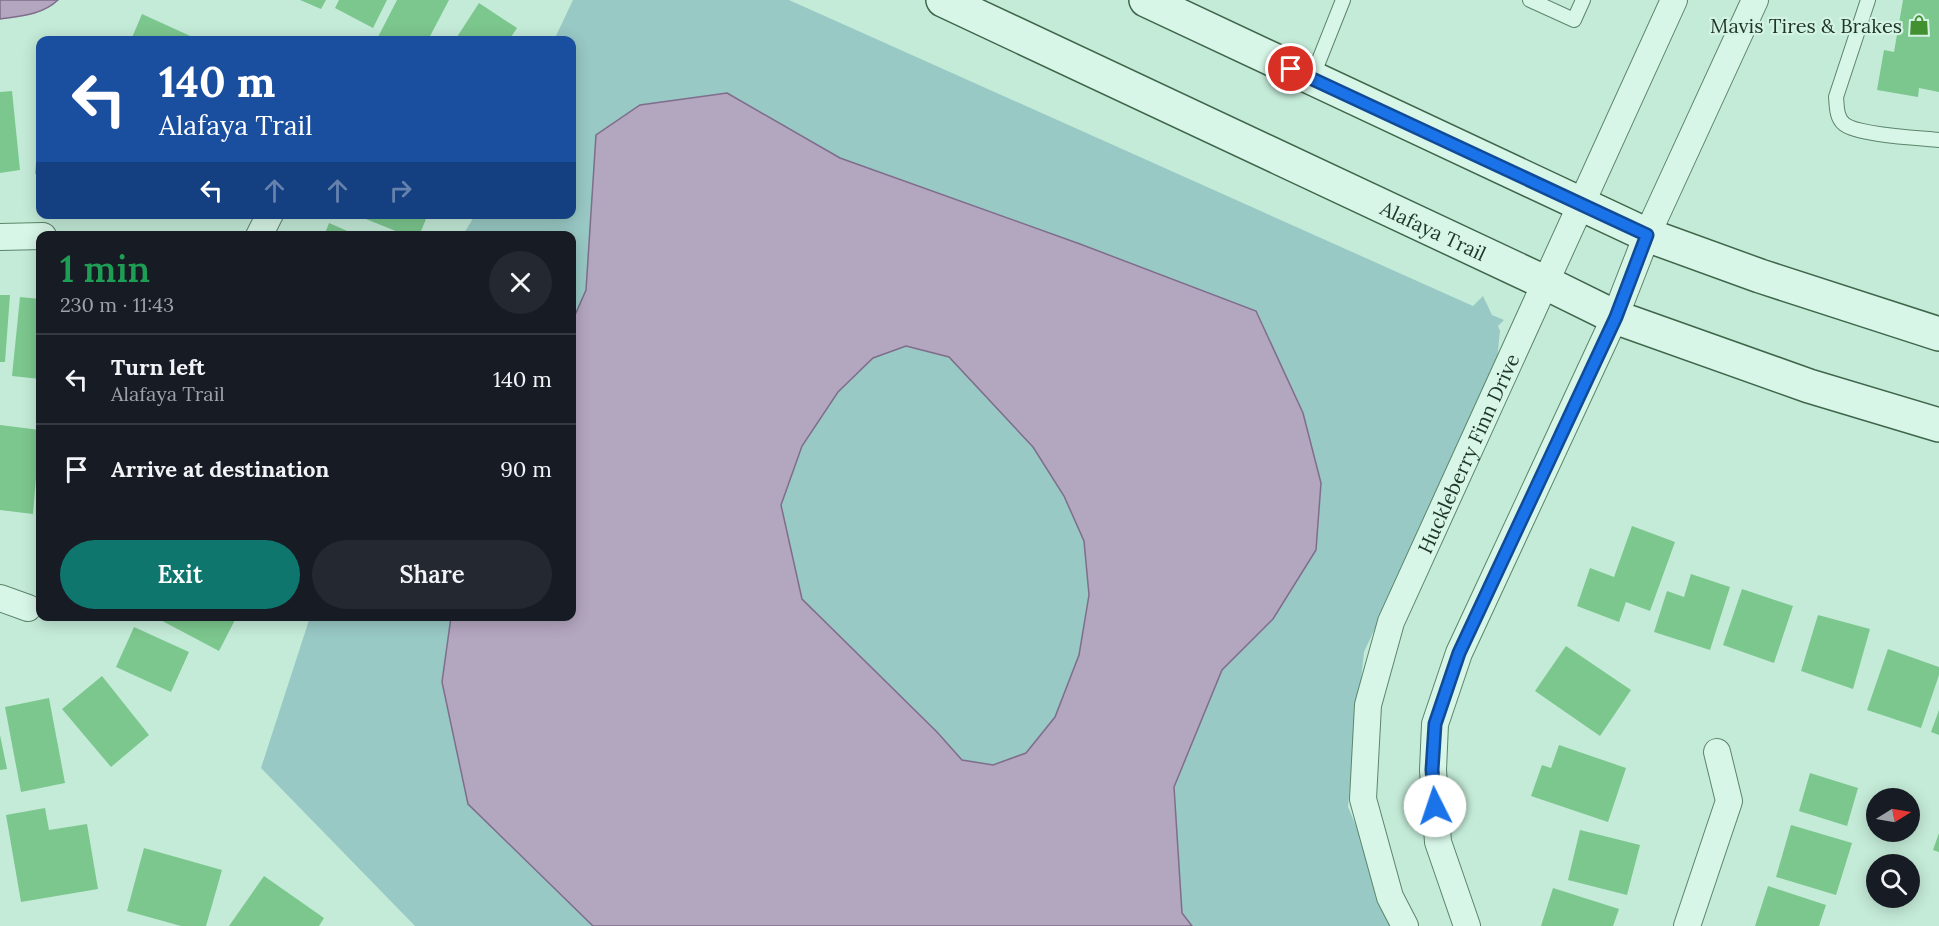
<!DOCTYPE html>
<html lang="en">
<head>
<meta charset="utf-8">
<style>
	:root { --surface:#171b24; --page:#242831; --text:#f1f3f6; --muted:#9ea1a6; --line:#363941; --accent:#0f766e }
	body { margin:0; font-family:Lora,serif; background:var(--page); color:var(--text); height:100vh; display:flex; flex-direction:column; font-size:22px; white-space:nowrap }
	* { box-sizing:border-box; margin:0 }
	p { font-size:20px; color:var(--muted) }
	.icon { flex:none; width:33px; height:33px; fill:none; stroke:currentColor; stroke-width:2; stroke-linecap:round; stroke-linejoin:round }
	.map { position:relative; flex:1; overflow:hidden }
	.side { position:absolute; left:36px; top:231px; width:540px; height:390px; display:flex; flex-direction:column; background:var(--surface); border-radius:12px; box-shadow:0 3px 15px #0003 }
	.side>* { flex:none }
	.hud { position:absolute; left:36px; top:36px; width:540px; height:183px; border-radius:12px; box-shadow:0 3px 15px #0003; background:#1a4fa0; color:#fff; overflow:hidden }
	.needle { width:39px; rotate:79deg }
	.controls { position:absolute; left:1866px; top:788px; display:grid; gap:12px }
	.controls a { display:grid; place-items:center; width:54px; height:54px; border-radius:50%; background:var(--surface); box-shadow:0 3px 15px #0003; font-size:30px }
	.pin { position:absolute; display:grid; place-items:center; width:51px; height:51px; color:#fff; margin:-26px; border:3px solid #fff; border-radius:50%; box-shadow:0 2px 6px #0007 }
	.me { position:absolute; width:66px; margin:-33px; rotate:356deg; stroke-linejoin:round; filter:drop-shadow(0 0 4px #0008) }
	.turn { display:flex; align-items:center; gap:21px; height:126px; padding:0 24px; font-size:27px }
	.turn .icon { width:78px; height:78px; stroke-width:2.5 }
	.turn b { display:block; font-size:42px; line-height:51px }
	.lanes { display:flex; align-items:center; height:57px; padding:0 24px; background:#0003; justify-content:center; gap:30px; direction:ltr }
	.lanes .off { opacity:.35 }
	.round { display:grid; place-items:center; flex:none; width:63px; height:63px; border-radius:32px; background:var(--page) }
	.headline { display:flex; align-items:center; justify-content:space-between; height:102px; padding:0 24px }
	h1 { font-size:36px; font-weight:600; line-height:45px; color:#1e9e55 }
	.action { display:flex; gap:12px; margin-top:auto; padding:12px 24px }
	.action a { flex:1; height:69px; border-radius:36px; background:var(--accent); color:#fff; font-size:24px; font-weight:600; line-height:69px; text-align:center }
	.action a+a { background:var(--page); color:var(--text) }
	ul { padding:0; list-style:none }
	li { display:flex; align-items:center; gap:18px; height:90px; padding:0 24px; border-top:2px solid var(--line) }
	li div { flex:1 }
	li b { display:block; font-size:22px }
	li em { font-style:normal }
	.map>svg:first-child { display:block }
	.green { fill:#99c9c5 }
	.water { fill:#b3a6bf; stroke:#7f6d8c; stroke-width:1.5; fill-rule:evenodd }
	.building { fill:#7cc78e }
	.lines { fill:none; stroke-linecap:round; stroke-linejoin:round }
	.lane-casing { stroke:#5c856a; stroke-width:16 }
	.street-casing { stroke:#5c856a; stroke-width:28 }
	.secondary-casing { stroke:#3f664b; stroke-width:36 }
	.lane { stroke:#d7f6e7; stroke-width:14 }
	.street { stroke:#d7f6e7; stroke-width:26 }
	.secondary { stroke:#d7f6e7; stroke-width:33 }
	.route-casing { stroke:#114b97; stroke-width:15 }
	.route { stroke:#1a73e8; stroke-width:10 }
	.labels { text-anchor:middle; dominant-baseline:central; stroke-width:4.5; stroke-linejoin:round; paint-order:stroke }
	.poi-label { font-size:20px; fill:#1f3626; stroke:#d3f3e4; text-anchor:end }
	.street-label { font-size:20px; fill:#1f3626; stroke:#d3f3e4 }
</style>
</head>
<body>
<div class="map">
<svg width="1939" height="926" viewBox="0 0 1939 926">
	<rect width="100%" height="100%" fill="#c4ebd8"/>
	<!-- green -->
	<polygon class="green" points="573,0 789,0 1473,306 1483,296 1492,315 1504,320 1498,326 1500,331 1496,370 1364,652 1348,807 1399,926 415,926 261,768 310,617 572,616 572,236 463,235 475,215 572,214 572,40 554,40"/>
	<!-- water -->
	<g class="water">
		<path d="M0,0H58C42,15 21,16 0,19Z"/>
		<path d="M727,93L840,158L1080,244L1256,311L1303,413L1321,483L1316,550L1273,619L1222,670L1174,787L1182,913L1192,926H593L468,804L442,682L451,617L572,616V322L586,290L596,135L640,105ZM906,346L949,357L1033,447L1064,496L1084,541L1089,595L1079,655L1055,717L1026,753L993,765L962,760L937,732L802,599L781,505L802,446L838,392L873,358Z"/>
	</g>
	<!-- building -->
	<g class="building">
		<polygon points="300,0 326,0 321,9"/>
		<polygon points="339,0 387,0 373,28 335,8"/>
		<polygon points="397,0 449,0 428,40 380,40 377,39"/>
		<polygon points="1903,0 1939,0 1939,92 1919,88 1918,97 1877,90 1884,50 1894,52"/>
		<polygon points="479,3 517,28 509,40 455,40"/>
		<polygon points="142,14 199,40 131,40"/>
		<polygon points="12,91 20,170 0,173 0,92"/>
		<polygon points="39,130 40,130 40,174 35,174"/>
		<polygon points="428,214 419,236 408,236 356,215"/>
		<polygon points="329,223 359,236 324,236"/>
		<polygon points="0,295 10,295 5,362 0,362"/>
		<polygon points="20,297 40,299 40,379 12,376"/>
		<polygon points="0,425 40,430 33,514 0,510"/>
		<polygon points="1632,526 1675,542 1650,611 1626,602 1619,622 1577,606 1590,568 1614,577"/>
		<polygon points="1691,574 1730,587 1710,650 1654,632 1667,591 1684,597"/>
		<polygon points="1742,589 1793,606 1774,663 1723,645"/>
		<polygon points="1818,615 1870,629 1853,689 1801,671"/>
		<polygon points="153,616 237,616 219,651"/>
		<polygon points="134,627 189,652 171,692 116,667"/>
		<polygon points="1566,646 1631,690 1600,736 1535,691"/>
		<polygon points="1888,649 1939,667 1939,675 1921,728 1867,710"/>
		<polygon points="102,676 149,735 111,767 62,709"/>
		<polygon points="49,698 65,783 21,792 5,707"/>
		<polygon points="1939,710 1939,735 1931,732"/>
		<polygon points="0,735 7,769 0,770"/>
		<polygon points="1559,745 1626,768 1608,822 1531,796 1542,765 1551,768"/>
		<polygon points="1810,773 1858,788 1847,826 1799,811"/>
		<polygon points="45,808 49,830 87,824 98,889 21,902 6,815"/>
		<polygon points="1791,825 1852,843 1836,895 1776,877"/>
		<polygon points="1580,830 1640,845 1627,895 1568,880"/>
		<polygon points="1939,833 1939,852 1933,850"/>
		<polygon points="144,848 222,870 206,926 181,926 127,911"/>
		<polygon points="264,876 324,918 319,926 229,926"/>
		<polygon points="1768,886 1826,905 1819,926 1755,926"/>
		<polygon points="1553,888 1619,909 1613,926 1541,926"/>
	</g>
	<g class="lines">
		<!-- lane casing -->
		<g class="lane-casing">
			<g id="lane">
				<polyline points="1530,0 1574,20 1583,0"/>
				<path d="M1868,0L1836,97C1837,106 1836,117 1844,124C1857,135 1920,138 1939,140"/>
				<polyline points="1312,78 1343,0"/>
			</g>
		</g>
		<!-- street casing -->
		<g class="street-casing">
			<g id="street">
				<polyline points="259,236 270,214"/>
				<polyline points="0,237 43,236"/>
				<polyline points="0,598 28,608"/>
				<path id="s1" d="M1405,926L1390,897L1363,799L1368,705L1391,622L1674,0"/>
				<polyline points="1467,926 1438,842 1433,770 1435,724 1459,653 1615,317 1647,235 1755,0"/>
				<polyline points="1687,926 1729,801 1717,752"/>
			</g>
		</g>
		<!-- secondary casing -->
		<g class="secondary-casing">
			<g id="secondary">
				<path id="s2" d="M943,0L1544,282L1615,317L1809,386L1939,425"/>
				<polyline points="1146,0 1647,235 1760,276 1939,334"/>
			</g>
		</g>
		<!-- lane -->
		<use href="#lane" class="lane"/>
		<!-- street -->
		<use href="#street" class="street"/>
		<!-- secondary -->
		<use href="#secondary" class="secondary"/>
	</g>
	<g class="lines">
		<!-- route casing -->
		<g class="route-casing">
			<polyline id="route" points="1291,69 1647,235 1616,317 1459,653 1435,724 1432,770 1435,806"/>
		</g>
		<!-- route -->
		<use href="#route" class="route"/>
	</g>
	<!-- icons -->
	<defs>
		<g id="shop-bare" transform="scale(1.62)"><path d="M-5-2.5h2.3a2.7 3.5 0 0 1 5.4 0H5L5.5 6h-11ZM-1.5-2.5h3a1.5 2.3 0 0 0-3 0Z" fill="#429030" stroke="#d3f3e4" stroke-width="2.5" paint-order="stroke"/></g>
	</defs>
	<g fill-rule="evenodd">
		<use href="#shop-bare" x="1919" y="25"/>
	</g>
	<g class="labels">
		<!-- poi labels -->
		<g class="poi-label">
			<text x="1902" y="25">Mavis Tires &amp; Brakes</text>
		</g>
		<!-- street labels -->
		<g class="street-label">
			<text stroke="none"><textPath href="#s2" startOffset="542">Alafaya Trail</textPath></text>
			<text stroke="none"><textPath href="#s1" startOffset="500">Huckleberry Finn Drive</textPath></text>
		</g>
	</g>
</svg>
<div class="controls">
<a><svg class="needle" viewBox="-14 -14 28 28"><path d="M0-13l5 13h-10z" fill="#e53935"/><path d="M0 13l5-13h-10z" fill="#9ea1a6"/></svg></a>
<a><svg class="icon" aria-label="search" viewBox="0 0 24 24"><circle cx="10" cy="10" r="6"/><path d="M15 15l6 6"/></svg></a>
</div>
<div class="pin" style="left:1291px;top:69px;background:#d93025"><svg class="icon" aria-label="arrive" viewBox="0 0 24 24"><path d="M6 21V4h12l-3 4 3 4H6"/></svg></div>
<svg class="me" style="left:1435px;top:806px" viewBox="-20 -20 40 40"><circle r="19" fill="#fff"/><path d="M0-13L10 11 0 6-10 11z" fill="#1a73e8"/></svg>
<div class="hud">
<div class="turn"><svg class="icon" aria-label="left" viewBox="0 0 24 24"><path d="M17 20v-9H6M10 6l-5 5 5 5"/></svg><div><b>140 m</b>Alafaya Trail</div></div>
<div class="lanes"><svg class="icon" aria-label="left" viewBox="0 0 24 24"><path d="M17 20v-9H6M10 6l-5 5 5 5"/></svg><svg class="icon off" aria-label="ahead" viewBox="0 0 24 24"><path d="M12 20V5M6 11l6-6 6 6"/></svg><svg class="icon off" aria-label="ahead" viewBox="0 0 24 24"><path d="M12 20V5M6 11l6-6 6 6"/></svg><svg class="icon off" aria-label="right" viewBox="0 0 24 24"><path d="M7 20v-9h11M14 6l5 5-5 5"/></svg></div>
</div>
<section class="side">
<div class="headline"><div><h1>1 min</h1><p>230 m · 11:43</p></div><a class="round"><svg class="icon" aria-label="close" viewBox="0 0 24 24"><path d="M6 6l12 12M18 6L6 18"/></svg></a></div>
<ul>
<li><svg class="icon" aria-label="left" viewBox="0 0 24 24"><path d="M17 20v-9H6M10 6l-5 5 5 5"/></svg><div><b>Turn left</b><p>Alafaya Trail</p></div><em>140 m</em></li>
<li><svg class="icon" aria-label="arrive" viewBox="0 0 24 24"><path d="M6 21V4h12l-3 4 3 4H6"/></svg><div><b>Arrive at destination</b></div><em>90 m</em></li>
</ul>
<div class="action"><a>Exit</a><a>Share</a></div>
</section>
</div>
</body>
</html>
